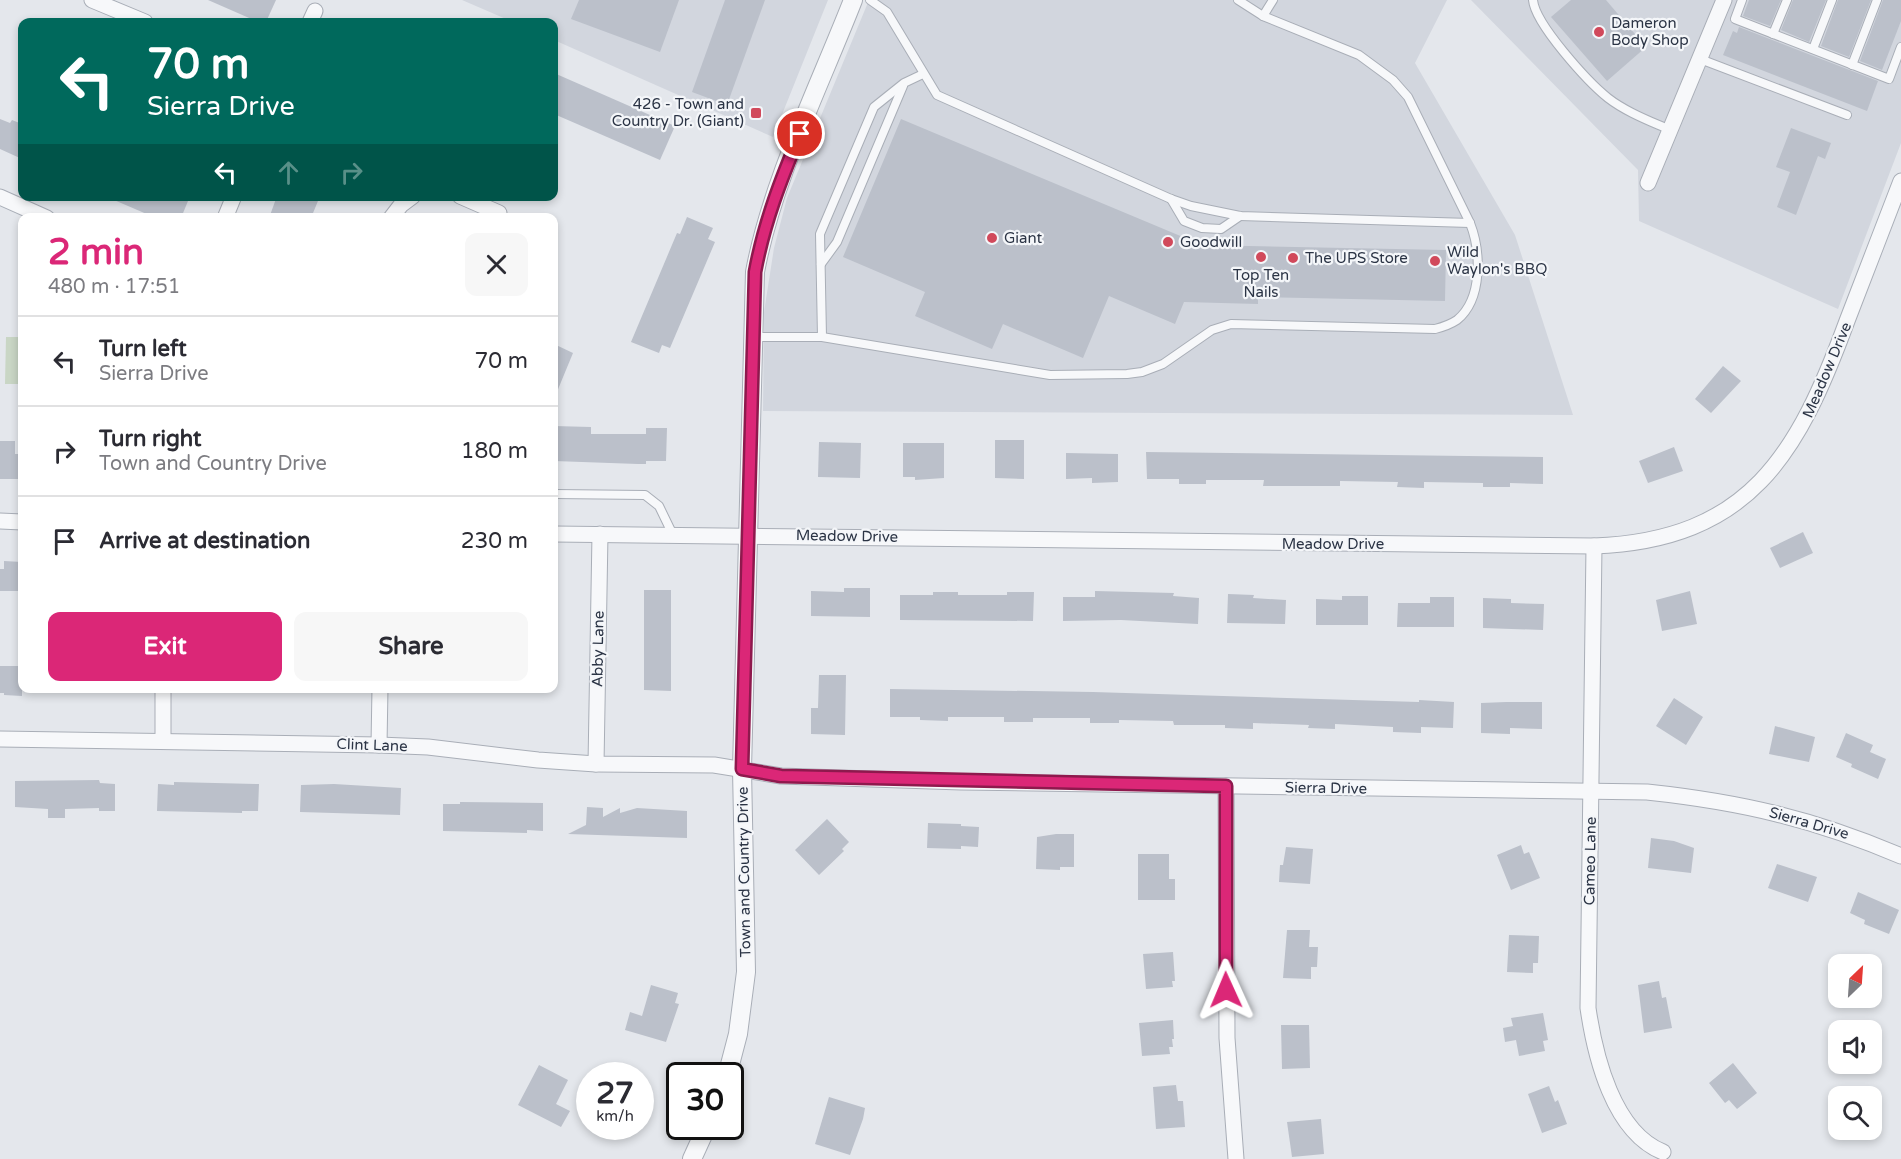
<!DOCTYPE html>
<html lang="en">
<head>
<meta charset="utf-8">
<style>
	:root { --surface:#fff; --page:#f7f7f7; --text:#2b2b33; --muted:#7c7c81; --line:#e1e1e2; --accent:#db2777 }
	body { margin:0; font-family:"Varela Round",sans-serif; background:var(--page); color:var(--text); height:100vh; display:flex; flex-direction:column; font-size:22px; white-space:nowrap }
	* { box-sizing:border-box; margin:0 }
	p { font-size:20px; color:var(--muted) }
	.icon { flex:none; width:33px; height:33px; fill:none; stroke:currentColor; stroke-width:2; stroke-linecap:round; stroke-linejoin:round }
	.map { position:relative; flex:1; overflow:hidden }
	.drawer { position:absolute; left:18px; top:213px; width:540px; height:480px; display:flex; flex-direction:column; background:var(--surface); border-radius:12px; box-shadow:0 3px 9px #0003 }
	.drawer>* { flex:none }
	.guide { position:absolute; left:18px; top:18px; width:540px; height:183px; border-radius:12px; box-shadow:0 3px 9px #0003; background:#00695c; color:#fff; overflow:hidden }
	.needle { width:39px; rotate:25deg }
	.fabs { position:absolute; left:1828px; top:954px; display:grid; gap:12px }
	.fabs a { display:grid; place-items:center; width:54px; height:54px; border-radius:12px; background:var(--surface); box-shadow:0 3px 9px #0003; font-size:30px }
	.speed { position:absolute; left:576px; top:1062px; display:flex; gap:12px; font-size:30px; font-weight:700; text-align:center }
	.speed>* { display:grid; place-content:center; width:78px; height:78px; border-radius:50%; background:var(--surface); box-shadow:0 3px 9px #0003; line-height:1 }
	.speed small { font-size:15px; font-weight:400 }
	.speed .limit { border:3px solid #111; border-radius:9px; background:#fff; color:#111 }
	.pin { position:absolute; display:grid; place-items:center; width:51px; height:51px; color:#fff; margin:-26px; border:3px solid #fff; border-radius:50%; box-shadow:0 2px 6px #0007 }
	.me { position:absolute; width:66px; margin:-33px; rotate:359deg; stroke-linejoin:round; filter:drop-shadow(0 0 4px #0008) }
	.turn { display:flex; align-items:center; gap:21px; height:126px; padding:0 30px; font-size:27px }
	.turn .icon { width:78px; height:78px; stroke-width:2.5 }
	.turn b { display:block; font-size:42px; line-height:51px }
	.lanes { display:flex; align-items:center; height:57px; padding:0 30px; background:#0003; justify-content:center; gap:30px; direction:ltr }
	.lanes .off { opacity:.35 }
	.round { display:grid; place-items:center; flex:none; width:63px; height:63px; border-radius:12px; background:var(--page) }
	.head { display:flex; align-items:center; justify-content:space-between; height:102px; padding:0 30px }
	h1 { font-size:36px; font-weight:700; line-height:45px; color:var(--accent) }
	.action { display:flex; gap:12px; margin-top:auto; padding:12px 30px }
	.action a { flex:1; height:69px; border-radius:12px; background:var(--accent); color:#fff; font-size:24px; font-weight:700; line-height:69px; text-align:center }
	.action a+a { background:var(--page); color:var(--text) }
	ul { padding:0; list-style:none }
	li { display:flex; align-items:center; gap:18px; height:90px; padding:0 30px; border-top:2px solid var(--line) }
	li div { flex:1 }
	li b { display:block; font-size:22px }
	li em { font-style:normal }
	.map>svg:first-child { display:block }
	.built { fill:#d2d6de }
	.green { fill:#c9d6c5 }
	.building { fill:#bbc0ca }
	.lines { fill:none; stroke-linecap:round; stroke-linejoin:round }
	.service-casing { stroke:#a9aeb7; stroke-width:10 }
	.minor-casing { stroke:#a9aeb7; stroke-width:17 }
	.tertiary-casing { stroke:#a9aeb7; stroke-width:20 }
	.service { stroke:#f7f8fa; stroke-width:8 }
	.minor { stroke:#f7f8fa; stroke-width:15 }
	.tertiary { stroke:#f7f8fa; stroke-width:18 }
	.route-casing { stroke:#8e194d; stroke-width:15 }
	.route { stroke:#db2777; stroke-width:10 }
	.poi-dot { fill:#d1495b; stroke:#f4f6f9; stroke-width:2 }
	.labels { text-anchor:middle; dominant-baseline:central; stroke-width:4.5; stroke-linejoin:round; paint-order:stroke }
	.poi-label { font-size:15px; fill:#2b3445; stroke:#f4f6f9; text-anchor:start }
	.street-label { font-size:15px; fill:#2b3445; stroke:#f4f6f9 }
</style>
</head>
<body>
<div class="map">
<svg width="1901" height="1159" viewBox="0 0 1901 1159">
	<rect width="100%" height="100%" fill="#e4e7ec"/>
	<!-- built -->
	<g class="built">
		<polygon points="462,0 828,0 773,137 554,40 554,22 513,22"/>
		<polygon points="869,0 1447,0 1415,63 1515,235 1573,415 763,411 764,312 774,248 787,198"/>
		<polygon points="1471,0 1901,0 1901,143 1838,309 1639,221 1638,170"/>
	</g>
	<!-- green -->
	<polygon class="green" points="6,337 22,337 22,384 5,384"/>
	<!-- building -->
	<g class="building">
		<polygon points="208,0 276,0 266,22 258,22"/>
		<polygon points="579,0 679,0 660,52 571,19"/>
		<polygon points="725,0 765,0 727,105 692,92"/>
		<polygon points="1571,0 1606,0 1646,47 1607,81 1551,17"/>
		<polygon points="1749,0 1781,0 1770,26 1743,16"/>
		<polygon points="1793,0 1826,0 1809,42 1781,30"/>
		<polygon points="1838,0 1871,0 1849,57 1821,46"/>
		<polygon points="1883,0 1901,0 1901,21 1882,70 1860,61"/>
		<polygon points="1739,27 1878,81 1867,111 1723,55 1733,31 1737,33"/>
		<polygon points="554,73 675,126 660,160 554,114"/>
		<polygon points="0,119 10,123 12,120 22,124 22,159 0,149"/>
		<polygon points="901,119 1202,245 1446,250 1445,301 1258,297 1258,304 1184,302 1175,324 1109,296 1083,358 1003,324 992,349 915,316 925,292 843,257"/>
		<polygon points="1791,128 1831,143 1825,159 1818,156 1796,215 1777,207 1790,172 1776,167"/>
		<polygon points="178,196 188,201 181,218 156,218 107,197"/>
		<polygon points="277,196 320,196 311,218 269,218"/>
		<polygon points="687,217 713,228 708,239 715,242 670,348 662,345 659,353 631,342 677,233 680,234"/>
		<polygon points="554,344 573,353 554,399"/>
		<polygon points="1723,366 1741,381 1711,413 1695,399"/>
		<polygon points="554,426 591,427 591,434 646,434 646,428 667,428 666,461 646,461 646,464 638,464 554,461"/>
		<polygon points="995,440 1024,440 1024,479 995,478"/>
		<polygon points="0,441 15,441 15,454 22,454 22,479 0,479"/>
		<polygon points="819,442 861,443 860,478 818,477"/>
		<polygon points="903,443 944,443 944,478 915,480 915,477 903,477"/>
		<polygon points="1674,447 1683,471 1648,483 1639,461"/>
		<polygon points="1146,452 1543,457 1543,484 1510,483 1510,487 1483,487 1483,483 1424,482 1424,488 1397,487 1398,482 1340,481 1340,486 1263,486 1264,480 1206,480 1206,484 1179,484 1179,479 1147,479"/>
		<polygon points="1066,453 1118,454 1118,482 1092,483 1092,478 1066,479"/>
		<polygon points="1803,532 1813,553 1780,568 1770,548"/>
		<polygon points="4,561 22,562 22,591 0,591 0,569 4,569"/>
		<polygon points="844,588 870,588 870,617 811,616 811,591 844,592"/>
		<polygon points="644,590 671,590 671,691 644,690"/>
		<polygon points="1095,591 1174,593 1173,596 1199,598 1198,624 1121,620 1063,621 1063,597 1095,597"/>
		<polygon points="1690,591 1697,624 1662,631 1656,600"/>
		<polygon points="933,592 958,592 958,595 1007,595 1007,592 1034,592 1033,621 900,620 900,595 933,595"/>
		<polygon points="1228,594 1254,595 1253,598 1286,600 1285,624 1227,623"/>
		<polygon points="1342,596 1368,596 1368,625 1316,625 1316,599 1342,600"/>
		<polygon points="1430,597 1454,597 1454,627 1397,627 1398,603 1430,603"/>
		<polygon points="1483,598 1511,599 1511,603 1544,604 1543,630 1483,628"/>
		<polygon points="0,666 22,666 22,696 4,695 4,693 0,693"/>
		<polygon points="819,675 846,675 845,735 811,734 811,708 818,708"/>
		<polygon points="890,689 1093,692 1419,702 1419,700 1454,702 1453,728 1421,727 1421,733 1393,732 1393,727 1335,724 1335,729 1308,728 1309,725 1253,723 1253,729 1225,728 1225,725 1174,725 1173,721 1119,720 1119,723 1090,723 1090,718 1033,718 1033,722 1004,722 1004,717 948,717 948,721 920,720 920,717 890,717"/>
		<polygon points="1674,698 1703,717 1686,745 1656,726"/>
		<polygon points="1506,702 1542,702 1542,729 1510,728 1510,734 1481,733 1481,703"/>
		<polygon points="1775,726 1815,737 1809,762 1769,754"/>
		<polygon points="1846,733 1873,745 1870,752 1886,759 1878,779 1851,767 1852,764 1836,757"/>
		<polygon points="99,780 100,783 115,784 115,811 99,811 99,808 65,809 65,818 48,818 48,809 15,807 15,781"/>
		<polygon points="174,782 259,784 258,811 242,811 242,813 157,811 158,784 174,785"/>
		<polygon points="334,784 401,788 400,815 300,812 301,785"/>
		<polygon points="460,802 543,803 543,831 527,830 527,833 443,831 443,804 460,804"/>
		<polygon points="587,807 603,808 603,817 620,808 620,813 637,808 687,811 687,838 568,834 586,825"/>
		<polygon points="827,819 849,842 842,849 844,851 819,875 795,850"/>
		<polygon points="928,823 961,824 961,826 979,827 978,847 961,846 961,849 927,848"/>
		<polygon points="1056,834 1074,834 1074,867 1060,867 1060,870 1036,869 1037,837"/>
		<polygon points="1651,838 1674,841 1694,848 1691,873 1648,868"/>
		<polygon points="1521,845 1524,854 1529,852 1540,878 1511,890 1497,855"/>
		<polygon points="1286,847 1313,849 1310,884 1279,882 1280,865 1283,865"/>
		<polygon points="1138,854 1169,854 1169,879 1175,879 1175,900 1138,900"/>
		<polygon points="1777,864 1817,877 1808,902 1768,888"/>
		<polygon points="1858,892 1899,910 1889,934 1864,924 1865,920 1850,913"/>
		<polygon points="1287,930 1310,930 1309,947 1318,947 1317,967 1311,967 1311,979 1283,978"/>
		<polygon points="1509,935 1539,936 1538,963 1533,963 1533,973 1507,972"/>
		<polygon points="1173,952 1175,981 1172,981 1173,987 1146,989 1143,954"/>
		<polygon points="1659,981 1662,998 1666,997 1672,1028 1644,1033 1638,985"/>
		<polygon points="651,985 678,993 675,1003 679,1004 666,1042 625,1030 630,1012 642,1016"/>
		<polygon points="1543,1013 1548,1040 1543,1041 1545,1051 1519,1056 1516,1040 1505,1042 1503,1028 1513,1026 1511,1018"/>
		<polygon points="1173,1020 1174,1039 1172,1039 1173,1047 1169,1047 1170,1054 1142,1056 1139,1023"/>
		<polygon points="1281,1025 1309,1025 1310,1068 1282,1069"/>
		<polygon points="1733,1063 1757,1093 1737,1109 1729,1100 1725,1103 1709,1083"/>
		<polygon points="539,1065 568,1080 556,1104 570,1111 561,1127 518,1105"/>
		<polygon points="1176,1085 1178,1101 1183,1101 1185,1127 1156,1129 1153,1087"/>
		<polygon points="1549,1086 1555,1102 1558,1100 1567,1124 1542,1133 1528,1094"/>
		<polygon points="829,1097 865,1108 863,1119 850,1155 815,1144"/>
		<polygon points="1321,1119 1324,1154 1292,1157 1287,1122"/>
	</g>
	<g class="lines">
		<!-- service casing -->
		<g class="service-casing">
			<g id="service">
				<polyline points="870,0 887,12 937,95 1171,199 1191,206 1240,216 1470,223"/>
				<path d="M1533,0C1535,24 1588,82 1608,98C1626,112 1650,121 1670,130"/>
				<polyline points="1742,0 1735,19 1889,79 1901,47"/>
				<polyline points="1263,16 1273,0"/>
				<polyline points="1773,34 1787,0"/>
				<polyline points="1813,49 1832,0"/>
				<polyline points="1700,59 1847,115"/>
				<polyline points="1852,65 1877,0"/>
				<polyline points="1171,199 1184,221 1202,228 1221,229 1240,216"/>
				<polyline points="821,264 837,242 903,86"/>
				<path d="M752,337H822L1050,375L1127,374L1142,372L1163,364L1212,330L1231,324L1435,329C1443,327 1451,324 1457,320C1483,299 1481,251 1470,223L1408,97L1393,80L1359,55L1263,16L1238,0"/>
				<polyline points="822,337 820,234 874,107 904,83 923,74"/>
				<polyline points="554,494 645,495 659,506 673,535"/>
			</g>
		</g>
		<!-- minor casing -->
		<g class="minor-casing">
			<g id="minor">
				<polyline points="92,0 145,22"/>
				<polyline points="310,22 315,11"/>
				<polyline points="1648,183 1724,0"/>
				<polyline points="460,196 499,213"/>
				<polyline points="0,197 47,218"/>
				<polyline points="225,218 234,196"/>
				<polyline points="391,218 401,205 413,196"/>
				<polyline points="0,521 22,522"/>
				<path d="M554,534L1594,546C1750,540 1798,454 1847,321C1865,274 1883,228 1901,181"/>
				<path d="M1594,546L1588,1008C1595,1056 1613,1132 1663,1152"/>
				<path d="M0,739L379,745L428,747L538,760L596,764L714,765L781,776L961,782L1647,792C1741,802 1814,819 1901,856"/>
				<polyline points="163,741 163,688"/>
				<polyline points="379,745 380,688"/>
				<polyline points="596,764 600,534"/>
				<polyline points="1226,786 1227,1038 1236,1159"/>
			</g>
		</g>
		<!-- tertiary casing -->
		<g class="tertiary-casing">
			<g id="tertiary">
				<path d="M727,1076L738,1034L746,972L742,769L755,272C772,181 819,87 853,0"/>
				<polyline points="692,1159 707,1126"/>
			</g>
		</g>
		<!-- service -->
		<use href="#service" class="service"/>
		<!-- minor -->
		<use href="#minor" class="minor"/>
		<!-- tertiary -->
		<use href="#tertiary" class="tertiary"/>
	</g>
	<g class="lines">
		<!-- route casing -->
		<g class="route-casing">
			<path id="route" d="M800,134C781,179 764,223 755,272L742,769L781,776L1226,786V990"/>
		</g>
		<!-- route -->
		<use href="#route" class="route"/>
	</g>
	<!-- markers -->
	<g class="poi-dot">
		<circle cx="1599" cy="32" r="6"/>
		<rect x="750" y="107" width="12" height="12" rx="3"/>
		<circle cx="992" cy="238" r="6"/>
		<circle cx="1168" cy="242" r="6"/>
		<circle cx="1261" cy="257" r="6"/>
		<circle cx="1293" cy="258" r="6"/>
		<circle cx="1435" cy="261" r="6"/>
	</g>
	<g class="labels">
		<!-- poi labels -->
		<g class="poi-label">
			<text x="1611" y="23">Dameron<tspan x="1611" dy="17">Body Shop</tspan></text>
			<text x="744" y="104" text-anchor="end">426 - Town and<tspan x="744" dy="17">Country Dr. (Giant)</tspan></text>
			<text x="1004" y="238">Giant</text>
			<text x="1180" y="242">Goodwill</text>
			<text x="1447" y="252">Wild<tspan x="1447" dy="17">Waylon's BBQ</tspan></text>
			<text x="1305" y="258">The UPS Store</text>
			<text x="1261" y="275" text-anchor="middle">Top Ten<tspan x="1261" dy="17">Nails</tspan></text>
		</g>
		<!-- street labels -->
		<g class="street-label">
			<text transform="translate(1827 370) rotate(-67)">Meadow Drive</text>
			<text transform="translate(847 536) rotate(1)">Meadow Drive</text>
			<text x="1333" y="544">Meadow Drive</text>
			<text transform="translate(598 649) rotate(-89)">Abby Lane</text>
			<text transform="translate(372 745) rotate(2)">Clint Lane</text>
			<text transform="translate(1326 788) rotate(1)">Sierra Drive</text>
			<text transform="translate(1809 823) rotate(16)">Sierra Drive</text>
			<text transform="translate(1590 861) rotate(-89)">Cameo Lane</text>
			<text transform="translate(744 872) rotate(-91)">Town and Country Drive</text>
		</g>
	</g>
</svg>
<div class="fabs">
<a><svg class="needle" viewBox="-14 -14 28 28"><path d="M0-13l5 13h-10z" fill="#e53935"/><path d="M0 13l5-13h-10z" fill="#7c7c81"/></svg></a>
<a><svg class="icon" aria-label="sound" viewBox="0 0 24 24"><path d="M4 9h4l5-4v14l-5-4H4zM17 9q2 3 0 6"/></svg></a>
<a><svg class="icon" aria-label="search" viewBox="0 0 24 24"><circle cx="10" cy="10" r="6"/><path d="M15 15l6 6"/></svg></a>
</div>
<div class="speed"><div>27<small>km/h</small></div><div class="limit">30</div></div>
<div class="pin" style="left:800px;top:134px;background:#d93025"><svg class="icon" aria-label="arrive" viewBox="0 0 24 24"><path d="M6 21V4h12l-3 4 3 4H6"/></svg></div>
<svg class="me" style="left:1226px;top:990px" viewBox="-20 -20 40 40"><path d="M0-17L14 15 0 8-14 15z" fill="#db2777" stroke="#fff" stroke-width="4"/></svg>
<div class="guide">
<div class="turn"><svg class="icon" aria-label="left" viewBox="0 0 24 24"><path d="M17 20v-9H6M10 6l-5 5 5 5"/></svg><div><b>70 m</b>Sierra Drive</div></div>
<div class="lanes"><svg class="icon" aria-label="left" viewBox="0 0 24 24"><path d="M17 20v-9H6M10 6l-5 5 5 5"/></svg><svg class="icon off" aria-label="ahead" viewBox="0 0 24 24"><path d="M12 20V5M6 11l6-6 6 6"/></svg><svg class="icon off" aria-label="right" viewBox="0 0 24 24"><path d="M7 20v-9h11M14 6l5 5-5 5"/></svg></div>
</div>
<section class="drawer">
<div class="head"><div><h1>2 min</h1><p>480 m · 17:51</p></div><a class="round"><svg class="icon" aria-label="close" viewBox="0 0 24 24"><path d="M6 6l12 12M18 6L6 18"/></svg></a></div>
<ul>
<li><svg class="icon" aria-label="left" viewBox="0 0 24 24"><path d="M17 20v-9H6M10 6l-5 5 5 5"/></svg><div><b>Turn left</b><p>Sierra Drive</p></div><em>70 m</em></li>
<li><svg class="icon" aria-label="right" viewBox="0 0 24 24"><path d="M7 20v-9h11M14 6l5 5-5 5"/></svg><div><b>Turn right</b><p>Town and Country Drive</p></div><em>180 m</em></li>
<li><svg class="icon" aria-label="arrive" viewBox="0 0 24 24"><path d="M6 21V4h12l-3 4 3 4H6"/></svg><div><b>Arrive at destination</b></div><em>230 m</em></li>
</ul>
<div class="action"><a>Exit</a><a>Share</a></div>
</section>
</div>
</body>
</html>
